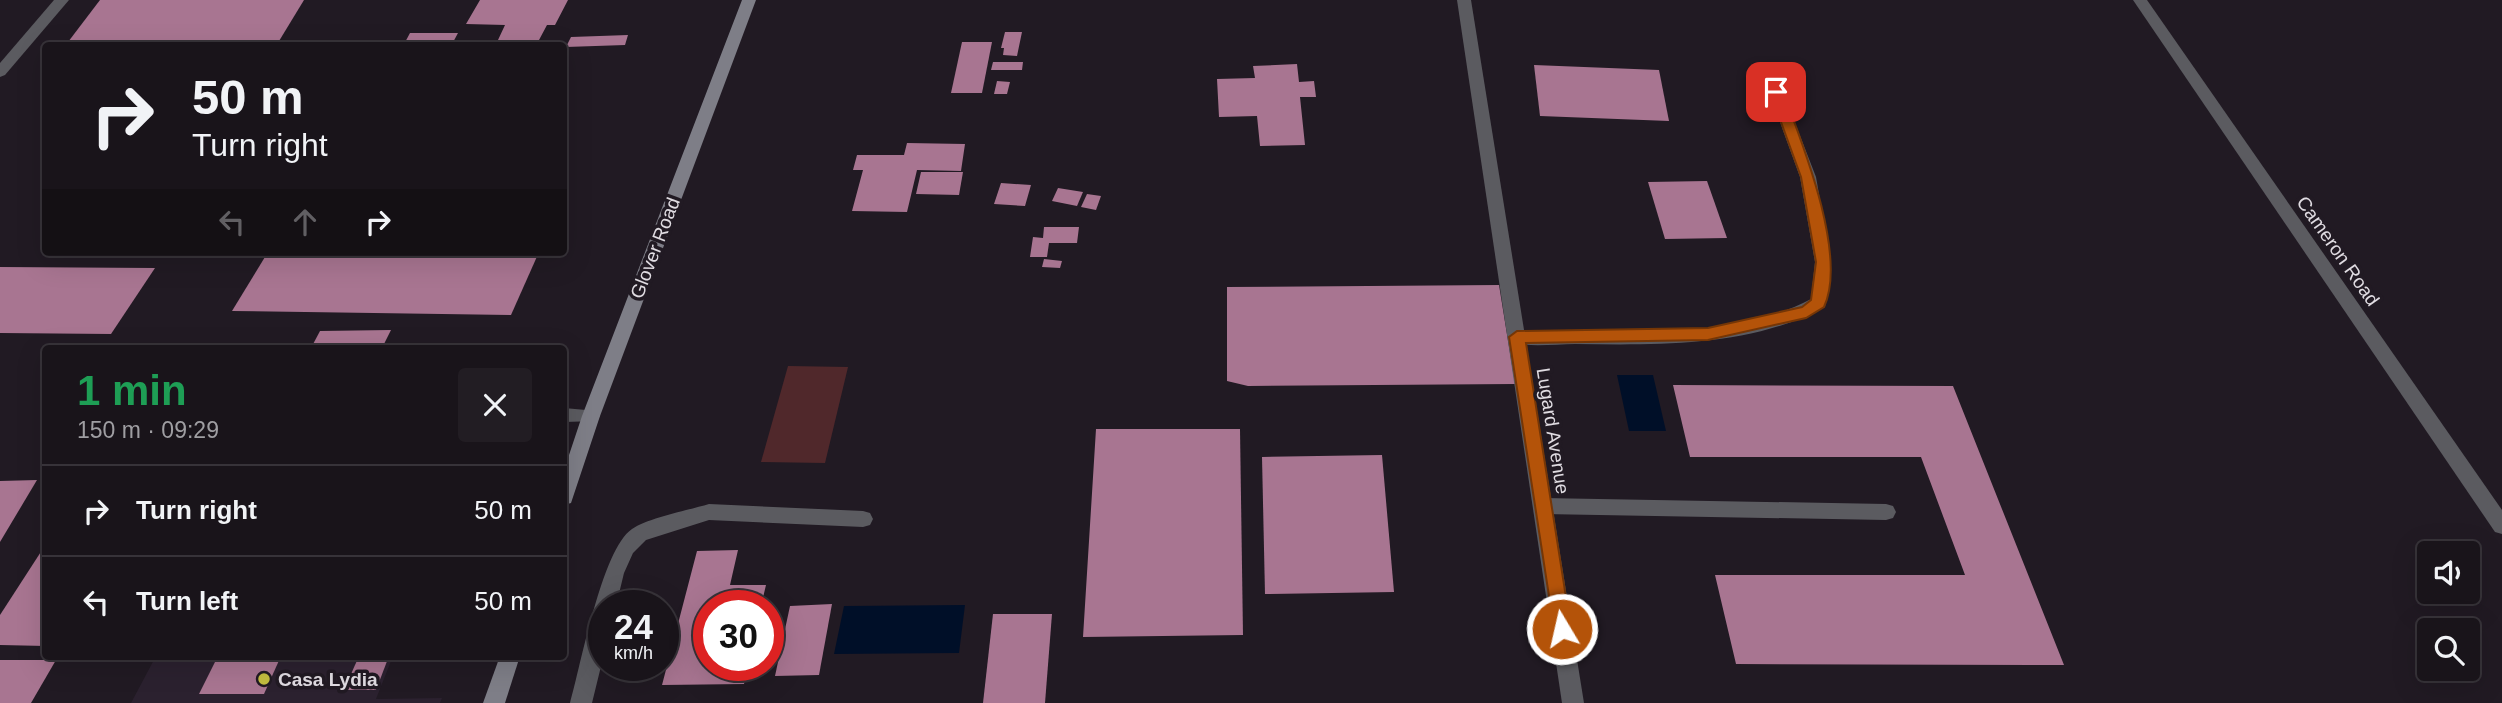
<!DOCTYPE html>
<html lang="en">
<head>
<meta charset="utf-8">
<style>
	:root { --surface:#19141a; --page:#221d23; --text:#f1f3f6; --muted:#9f9ea2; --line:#373339 }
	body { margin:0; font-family:Arial,sans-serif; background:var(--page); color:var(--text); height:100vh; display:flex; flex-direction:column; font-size:26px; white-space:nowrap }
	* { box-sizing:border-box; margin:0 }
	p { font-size:23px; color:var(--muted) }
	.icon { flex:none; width:38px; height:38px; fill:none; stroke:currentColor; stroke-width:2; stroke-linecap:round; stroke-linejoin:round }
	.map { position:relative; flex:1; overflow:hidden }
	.panel { position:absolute; left:42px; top:345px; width:525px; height:315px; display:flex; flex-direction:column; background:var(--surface); border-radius:7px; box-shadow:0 7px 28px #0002,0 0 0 2px var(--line) }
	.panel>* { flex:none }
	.hud { position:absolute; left:42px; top:42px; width:525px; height:214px; border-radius:7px; box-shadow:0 7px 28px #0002,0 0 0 2px var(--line); background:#19141a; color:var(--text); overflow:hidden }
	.tools { position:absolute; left:2417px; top:541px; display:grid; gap:14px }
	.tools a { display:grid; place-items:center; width:63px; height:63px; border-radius:7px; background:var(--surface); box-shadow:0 7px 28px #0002,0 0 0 2px var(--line); font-size:35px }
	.speed { position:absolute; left:588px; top:590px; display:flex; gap:14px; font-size:35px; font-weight:700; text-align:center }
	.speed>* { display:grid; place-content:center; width:91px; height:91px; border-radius:50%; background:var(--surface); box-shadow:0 7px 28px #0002,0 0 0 2px var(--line); line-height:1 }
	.speed small { font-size:18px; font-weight:400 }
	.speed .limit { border:10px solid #d22; background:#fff; color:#111 }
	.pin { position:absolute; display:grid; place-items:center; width:60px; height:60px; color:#fff; margin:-30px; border-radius:14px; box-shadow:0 4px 10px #0006 }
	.me { position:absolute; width:77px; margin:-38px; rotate:351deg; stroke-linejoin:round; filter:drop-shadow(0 0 5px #0008) }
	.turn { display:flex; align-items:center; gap:24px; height:147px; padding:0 35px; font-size:32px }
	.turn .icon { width:91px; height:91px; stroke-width:2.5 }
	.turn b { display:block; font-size:49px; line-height:60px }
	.lanes { display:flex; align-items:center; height:66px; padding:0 35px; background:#0003; justify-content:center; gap:35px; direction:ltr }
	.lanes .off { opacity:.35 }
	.round { display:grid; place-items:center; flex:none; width:74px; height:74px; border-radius:7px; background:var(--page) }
	.overview { display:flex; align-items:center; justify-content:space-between; height:119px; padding:0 35px }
	h1 { font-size:42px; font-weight:700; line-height:52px; color:#1e9e55 }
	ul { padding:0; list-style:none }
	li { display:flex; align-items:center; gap:21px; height:91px; padding:0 35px; border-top:2px solid var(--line) }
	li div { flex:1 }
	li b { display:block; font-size:26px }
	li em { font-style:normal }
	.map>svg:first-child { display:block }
	.built { fill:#2b212f }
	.green { fill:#50282b }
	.water { fill:#000f28 }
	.building { fill:#a87591 }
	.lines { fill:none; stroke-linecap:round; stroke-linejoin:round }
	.lane { fill:#5b5b60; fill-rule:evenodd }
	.street { fill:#5b5b60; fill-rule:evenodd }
	.secondary { fill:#7e7e87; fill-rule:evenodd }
	.route { fill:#b45309; stroke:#753606; stroke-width:2 }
	.poi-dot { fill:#c3bd3f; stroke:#211a23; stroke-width:2.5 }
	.labels { text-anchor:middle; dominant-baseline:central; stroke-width:7; stroke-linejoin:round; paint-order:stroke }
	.street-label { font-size:19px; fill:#e0dce2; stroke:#211a23 }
	.poi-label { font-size:19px; font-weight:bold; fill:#e0dce2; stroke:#211a23; text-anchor:start }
</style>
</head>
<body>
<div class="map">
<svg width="2502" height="703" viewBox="0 0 2502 703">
	<rect width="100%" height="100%" fill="#211a23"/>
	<!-- built -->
	<polygon class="built" points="156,656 393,656 376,699 442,698 440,703 131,703"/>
	<!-- green -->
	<polygon class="green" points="788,366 848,367 825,463 761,462"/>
	<!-- water -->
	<g class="water">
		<polygon points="1617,375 1653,375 1666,431 1629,431"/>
		<polygon points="965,605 959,653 834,654 844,606"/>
	</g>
	<!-- building -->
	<g class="building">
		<polygon points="100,0 304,0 276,46 65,46"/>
		<polygon points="480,0 568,0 555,25 547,25 539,40 498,40 505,25 466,24"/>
		<polygon points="1005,32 1022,32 1017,56 1003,55 1004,48 1001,48"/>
		<polygon points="410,33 458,33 451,46 403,46"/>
		<polygon points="628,35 625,45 566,47 571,37"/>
		<polygon points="962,42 992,42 982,93 951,93"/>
		<polygon points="993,62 1023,62 1022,70 991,70"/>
		<polygon points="1297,64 1299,82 1314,81 1316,97 1300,97 1305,145 1260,146 1257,116 1219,117 1217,79 1255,78 1253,66"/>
		<polygon points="1534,65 1659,70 1669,121 1540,116"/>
		<polygon points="997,81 1010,82 1007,94 994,94"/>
		<polygon points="907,143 965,144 961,171 917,170 907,212 852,211 863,170 853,170 857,155 904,155"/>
		<polygon points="921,172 963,172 959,195 916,194"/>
		<polygon points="1707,181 1727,238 1665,239 1648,182"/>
		<polygon points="1001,183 1031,185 1025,206 994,204"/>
		<polygon points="1058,188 1083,192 1077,206 1052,201"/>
		<polygon points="1087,194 1101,196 1096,210 1081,207"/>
		<polygon points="1044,227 1079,227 1077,243 1049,243 1047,257 1030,257 1033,237 1043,238"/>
		<polygon points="268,252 539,252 511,315 232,311"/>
		<polygon points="1044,259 1062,261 1060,268 1042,267"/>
		<polygon points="0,267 155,268 111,334 0,333"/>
		<polygon points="1499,285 1515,384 1248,386 1227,381 1227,287"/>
		<polygon points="391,330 382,348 311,348 320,331"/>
		<polygon points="1673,385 1953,386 2064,665 1736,664 1715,575 1965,575 1921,457 1690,457"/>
		<polygon points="1096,429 1240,429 1243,635 1083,637"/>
		<polygon points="1382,455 1394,592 1265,594 1262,457"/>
		<polygon points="37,480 0,542 0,481"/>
		<polygon points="46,544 46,646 0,645 0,615"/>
		<polygon points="738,550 730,585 766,585 761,606 709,606 709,665 748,665 744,684 662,685 697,551"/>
		<polygon points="832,604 819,675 775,676 790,606"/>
		<polygon points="993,614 1052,614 1045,703 983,703"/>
		<polygon points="218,656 281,656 264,694 199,694"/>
		<polygon points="359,656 389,656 376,690 344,690"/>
		<polygon points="0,660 56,660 31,703 0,703"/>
	</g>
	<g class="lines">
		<!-- lane -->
		<g class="lane">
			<path d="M1776,87L1783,92L1816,177L1831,262L1825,307C1750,347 1659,345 1575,344C1555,344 1530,348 1511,342L1508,337L1511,332L1517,330C1609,331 1728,343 1811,299L1815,262L1800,177L1769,92Z"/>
			<polygon points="1543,498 1886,504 1893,506 1896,512 1893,518 1886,520 1543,514 1536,512 1533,506 1536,500"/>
		</g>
		<!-- street -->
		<g class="street">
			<polygon points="54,0 69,0 5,75 0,77 0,63"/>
			<polygon points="1457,0 1471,0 1584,703 1562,703"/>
			<polygon points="2133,0 2147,0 2502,510 2502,534 2495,532"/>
			<polygon points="564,408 597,411 600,416 597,421 564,422"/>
			<path d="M709,504L863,511L870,513L873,519L870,525L863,527L709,520L646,540L633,553L624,573L616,606H604V654L592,703H570C581,665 602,549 632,529C648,518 689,510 709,504Z"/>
		</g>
		<!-- secondary -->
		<g class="secondary">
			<polygon points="742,0 756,0 600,416 571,503 564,505 564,470 582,416"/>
			<polygon points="500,656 520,656 505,703 483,703"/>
		</g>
	</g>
	<!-- route -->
	<path class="route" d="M1776,88L1783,92C1802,142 1848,256 1824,307L1806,318L1708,340L1526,343L1571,629L1568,635L1562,638L1555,635L1509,337L1517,331L1708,328L1802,307L1811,300L1816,262L1801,177L1770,92Z"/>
	<!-- markers -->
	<circle class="poi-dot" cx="264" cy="679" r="7"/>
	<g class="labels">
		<!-- street labels -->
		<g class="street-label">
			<text transform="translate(655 248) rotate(-69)">Glover Road</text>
			<text transform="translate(2338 251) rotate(55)">Cameron Road</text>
			<text transform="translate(1553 431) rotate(81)">Lugard Avenue</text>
		</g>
		<!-- poi labels -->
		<g class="poi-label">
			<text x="278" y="679">Casa Lydia</text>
		</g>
	</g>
</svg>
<div class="tools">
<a><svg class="icon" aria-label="sound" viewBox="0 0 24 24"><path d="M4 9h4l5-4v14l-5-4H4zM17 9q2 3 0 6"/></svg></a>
<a><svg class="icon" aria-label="search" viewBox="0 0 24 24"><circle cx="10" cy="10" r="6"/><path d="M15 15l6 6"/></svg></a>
</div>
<div class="speed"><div>24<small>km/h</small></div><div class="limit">30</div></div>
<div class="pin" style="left:1776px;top:92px;background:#d93025"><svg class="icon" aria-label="arrive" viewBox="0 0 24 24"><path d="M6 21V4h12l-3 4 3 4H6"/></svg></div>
<svg class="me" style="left:1562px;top:629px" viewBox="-20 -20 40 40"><circle r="17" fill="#b45309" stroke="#fff" stroke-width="3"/><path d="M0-11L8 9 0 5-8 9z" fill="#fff"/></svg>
<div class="hud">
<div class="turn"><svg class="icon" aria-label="right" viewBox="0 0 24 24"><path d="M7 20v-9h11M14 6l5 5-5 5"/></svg><div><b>50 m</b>Turn right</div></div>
<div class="lanes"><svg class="icon off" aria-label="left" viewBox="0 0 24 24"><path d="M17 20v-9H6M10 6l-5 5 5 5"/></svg><svg class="icon off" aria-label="ahead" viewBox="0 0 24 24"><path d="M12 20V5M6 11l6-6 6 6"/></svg><svg class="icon" aria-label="right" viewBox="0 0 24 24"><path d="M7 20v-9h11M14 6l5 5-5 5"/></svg></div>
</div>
<section class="panel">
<div class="overview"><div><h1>1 min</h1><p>150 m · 09:29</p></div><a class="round"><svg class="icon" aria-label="close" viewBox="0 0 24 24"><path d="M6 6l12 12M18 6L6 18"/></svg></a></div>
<ul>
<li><svg class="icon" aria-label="right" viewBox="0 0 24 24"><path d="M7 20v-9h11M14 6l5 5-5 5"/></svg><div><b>Turn right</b></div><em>50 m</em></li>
<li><svg class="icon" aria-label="left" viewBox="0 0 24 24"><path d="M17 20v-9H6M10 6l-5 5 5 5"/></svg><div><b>Turn left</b></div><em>50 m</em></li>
</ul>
</section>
</div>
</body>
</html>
